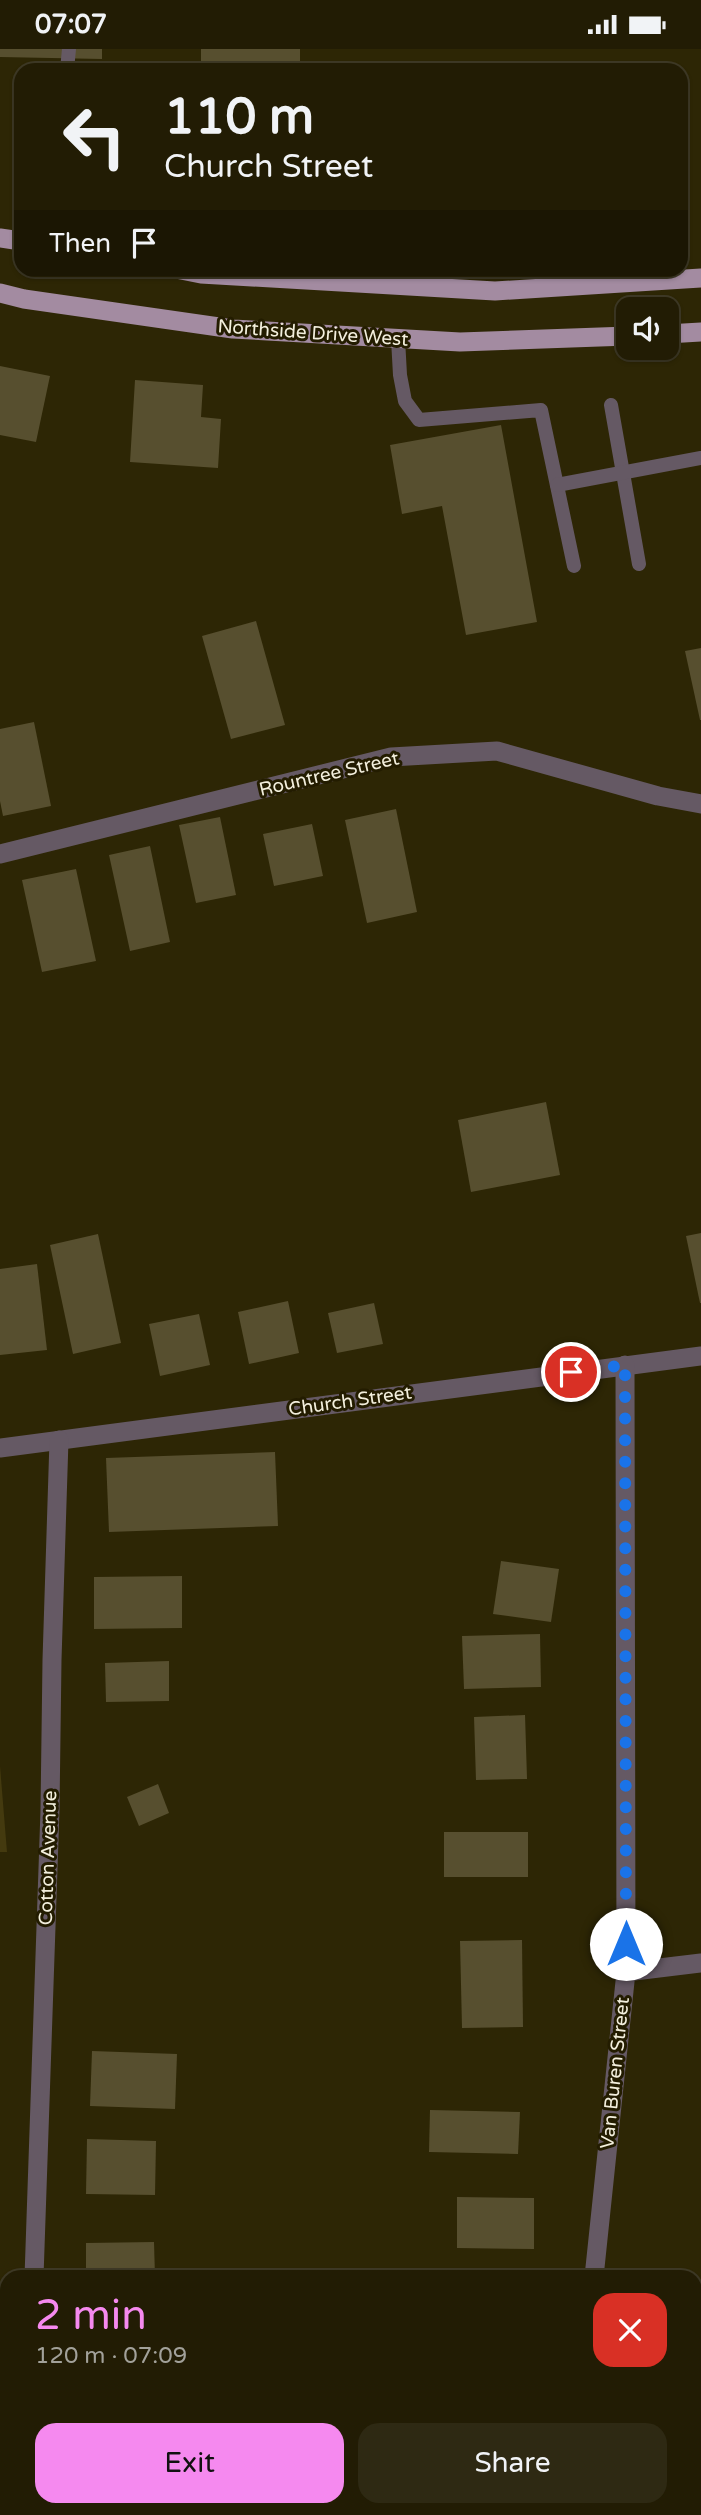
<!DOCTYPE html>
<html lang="en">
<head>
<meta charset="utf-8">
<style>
	:root { --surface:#221c04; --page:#2e2913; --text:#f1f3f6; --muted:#a2a19a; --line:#3f3a26; --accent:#f589ef }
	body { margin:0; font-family:"Varela Round",sans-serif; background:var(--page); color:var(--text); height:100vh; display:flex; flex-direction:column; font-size:26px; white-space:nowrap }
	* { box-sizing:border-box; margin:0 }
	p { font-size:23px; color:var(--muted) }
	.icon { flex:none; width:38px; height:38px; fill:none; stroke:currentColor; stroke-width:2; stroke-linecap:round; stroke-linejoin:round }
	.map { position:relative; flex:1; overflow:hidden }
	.details { position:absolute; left:0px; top:2221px; width:702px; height:247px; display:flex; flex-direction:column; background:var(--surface); border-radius:21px 21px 0 0; box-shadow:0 2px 5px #0004,0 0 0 2px var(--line) }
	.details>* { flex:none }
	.hud { position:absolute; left:14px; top:14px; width:674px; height:214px; border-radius:21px; box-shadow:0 2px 5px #0004,0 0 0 2px var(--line); background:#221c04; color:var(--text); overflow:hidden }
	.fabs { position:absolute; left:616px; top:248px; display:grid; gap:14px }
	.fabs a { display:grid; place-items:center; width:63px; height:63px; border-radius:14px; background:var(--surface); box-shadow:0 2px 5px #0004,0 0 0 2px var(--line); font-size:35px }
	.pin { position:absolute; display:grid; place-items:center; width:60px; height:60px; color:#fff; margin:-30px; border:4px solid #fff; border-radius:50%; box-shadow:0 2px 7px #0007 }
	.me { position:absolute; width:77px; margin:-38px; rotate:0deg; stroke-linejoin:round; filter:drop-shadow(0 0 5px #0008) }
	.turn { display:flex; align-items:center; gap:24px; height:147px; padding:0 35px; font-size:32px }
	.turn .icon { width:91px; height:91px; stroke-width:2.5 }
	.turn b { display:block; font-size:49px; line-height:60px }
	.then { display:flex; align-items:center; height:66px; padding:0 35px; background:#0003; gap:14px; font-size:26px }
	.round { display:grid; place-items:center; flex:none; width:74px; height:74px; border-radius:21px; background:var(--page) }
	.head { display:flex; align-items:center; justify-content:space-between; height:119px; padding:0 35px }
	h1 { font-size:42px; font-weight:600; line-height:52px; color:var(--accent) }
	.button { display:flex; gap:14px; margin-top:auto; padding:14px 35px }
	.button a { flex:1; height:80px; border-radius:21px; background:var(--accent); color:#111; font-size:28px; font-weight:600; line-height:80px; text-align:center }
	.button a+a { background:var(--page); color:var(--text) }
	.status { display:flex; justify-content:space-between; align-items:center; height:49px; padding:0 35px; background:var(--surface); direction:ltr }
	.status svg { height:19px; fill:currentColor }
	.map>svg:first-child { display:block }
	.green { fill:#443a0f }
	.building { fill:#574f2f }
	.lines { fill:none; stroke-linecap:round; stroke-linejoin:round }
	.service { stroke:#655964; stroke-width:14 }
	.minor { stroke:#655964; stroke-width:19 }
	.primary { stroke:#a38ba1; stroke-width:19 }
	.route { stroke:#1a73e8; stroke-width:12; stroke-dasharray:0 21.6 }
	.labels { text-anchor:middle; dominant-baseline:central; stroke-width:6; stroke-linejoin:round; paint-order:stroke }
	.street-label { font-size:19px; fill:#f3efdd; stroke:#231c00 }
</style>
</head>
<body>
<div class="status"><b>07:07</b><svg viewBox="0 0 49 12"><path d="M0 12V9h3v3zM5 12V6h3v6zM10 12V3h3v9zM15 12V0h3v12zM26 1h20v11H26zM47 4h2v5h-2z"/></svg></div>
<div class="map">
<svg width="701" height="2466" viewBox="0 0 701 2466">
	<rect width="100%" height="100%" fill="#2d2605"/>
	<!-- green -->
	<polygon class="green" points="0,1717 7,1803 0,1803"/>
	<!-- building -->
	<g class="building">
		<polygon points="0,0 102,0 102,10 0,8"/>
		<rect x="201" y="0" width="99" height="21"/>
		<polygon points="0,317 50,327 36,393 0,386"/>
		<polygon points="135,331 203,336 201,368 221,370 218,419 130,413"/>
		<polygon points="501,376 537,573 466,586 442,457 402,465 390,396"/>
		<polygon points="256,572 285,676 231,690 202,587"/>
		<polygon points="701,599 701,671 700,671 685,602"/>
		<polygon points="34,673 51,757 3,767 0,752 0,680"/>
		<polygon points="396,760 417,863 367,874 345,771"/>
		<polygon points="220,768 236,846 196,854 179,776"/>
		<polygon points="312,775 323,827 274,837 263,785"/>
		<polygon points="150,797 170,893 130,902 109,806"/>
		<polygon points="76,820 96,912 42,923 22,831"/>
		<polygon points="546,1053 560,1126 471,1143 458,1071"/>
		<polygon points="701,1184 701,1254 700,1254 686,1187"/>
		<polygon points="98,1185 121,1294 73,1305 50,1196"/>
		<polygon points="37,1215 47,1301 0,1306 0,1220"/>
		<polygon points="288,1252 299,1304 249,1315 238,1263"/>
		<polygon points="374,1254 383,1295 337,1304 328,1264"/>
		<polygon points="199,1265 210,1316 160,1327 149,1275"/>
		<polygon points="275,1403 278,1477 109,1483 106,1409"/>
		<polygon points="501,1512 559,1520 551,1573 493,1565"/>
		<polygon points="182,1527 182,1579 94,1580 94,1528"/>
		<polygon points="540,1585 541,1638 464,1640 462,1587"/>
		<polygon points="169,1612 169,1652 106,1653 105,1614"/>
		<polygon points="525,1666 527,1730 476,1731 474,1668"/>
		<polygon points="158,1735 169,1764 139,1777 127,1748"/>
		<rect x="444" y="1783" width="84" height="45"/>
		<polygon points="522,1891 523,1978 462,1979 460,1892"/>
		<polygon points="92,2002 177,2005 175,2060 90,2057"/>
		<polygon points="430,2061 520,2063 518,2105 429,2103"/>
		<polygon points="87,2090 156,2092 155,2146 86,2145"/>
		<polygon points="457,2148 534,2149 534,2200 457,2199"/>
		<polygon points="154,2193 155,2228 86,2228 86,2194"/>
		<polygon points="459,2224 476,2226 476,2228 459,2228"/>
		<polygon points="209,2460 257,2460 258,2466 177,2466"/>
		<polygon points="324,2460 405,2460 407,2466 325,2466"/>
		<polygon points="483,2460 537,2460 539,2466 484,2466"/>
	</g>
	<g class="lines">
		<!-- service -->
		<g class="service">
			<polyline points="67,21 69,0"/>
			<polyline points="398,290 400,326 405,352 419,371 541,361 574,517"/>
			<polyline points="611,356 639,515"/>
			<polyline points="557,436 701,409"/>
		</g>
		<!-- minor -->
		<g class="minor">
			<polyline points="0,805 391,708 497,702 658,747 701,755"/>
			<polyline points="0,1399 701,1307"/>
			<polyline points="626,1923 701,1914"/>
			<polyline points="34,2228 50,1761 52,1611 59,1391"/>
			<polyline points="594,2228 626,1923 625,1316"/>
			<polyline points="31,2460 31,2466"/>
			<polyline points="569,2466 570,2460"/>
		</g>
		<!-- primary -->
		<g class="primary">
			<polyline points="0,189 21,192"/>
			<polyline points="176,220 201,225 495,242 701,229"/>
			<polyline points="0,244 24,250 233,280 460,293 628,287"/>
			<polyline points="667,285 701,283"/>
		</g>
	</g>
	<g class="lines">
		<!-- route -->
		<polyline class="route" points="571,1323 625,1316 626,1895"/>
	</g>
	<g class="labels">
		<!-- street labels -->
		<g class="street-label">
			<text transform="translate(313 284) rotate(4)">Northside Drive West</text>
			<text transform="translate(329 725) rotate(-13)">Rountree Street</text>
			<text transform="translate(350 1352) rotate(-8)">Church Street</text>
			<text transform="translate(48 1809) rotate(-88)">Cotton Avenue</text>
			<text transform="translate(615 2024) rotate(-84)">Van Buren Street</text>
		</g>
	</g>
</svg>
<div class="fabs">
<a><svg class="icon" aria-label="sound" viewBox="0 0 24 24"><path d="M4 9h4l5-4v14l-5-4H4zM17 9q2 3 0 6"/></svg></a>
</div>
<div class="pin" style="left:571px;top:1323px;background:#d93025"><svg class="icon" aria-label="arrive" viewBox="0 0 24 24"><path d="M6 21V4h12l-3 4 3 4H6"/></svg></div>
<svg class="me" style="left:626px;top:1895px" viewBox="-20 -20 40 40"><circle r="19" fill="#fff"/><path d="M0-13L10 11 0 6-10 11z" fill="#1a73e8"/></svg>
<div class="hud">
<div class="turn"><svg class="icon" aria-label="left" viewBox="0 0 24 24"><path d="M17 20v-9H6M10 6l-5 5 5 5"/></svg><div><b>110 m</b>Church Street</div></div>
<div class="then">Then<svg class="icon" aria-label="arrive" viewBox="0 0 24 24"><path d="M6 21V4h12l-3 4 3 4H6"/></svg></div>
</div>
<section class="details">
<div class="head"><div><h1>2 min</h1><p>120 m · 07:09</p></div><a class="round" style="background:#d93025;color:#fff"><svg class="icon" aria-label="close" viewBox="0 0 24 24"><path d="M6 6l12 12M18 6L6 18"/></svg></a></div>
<div class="button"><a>Exit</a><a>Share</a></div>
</section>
</div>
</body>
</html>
